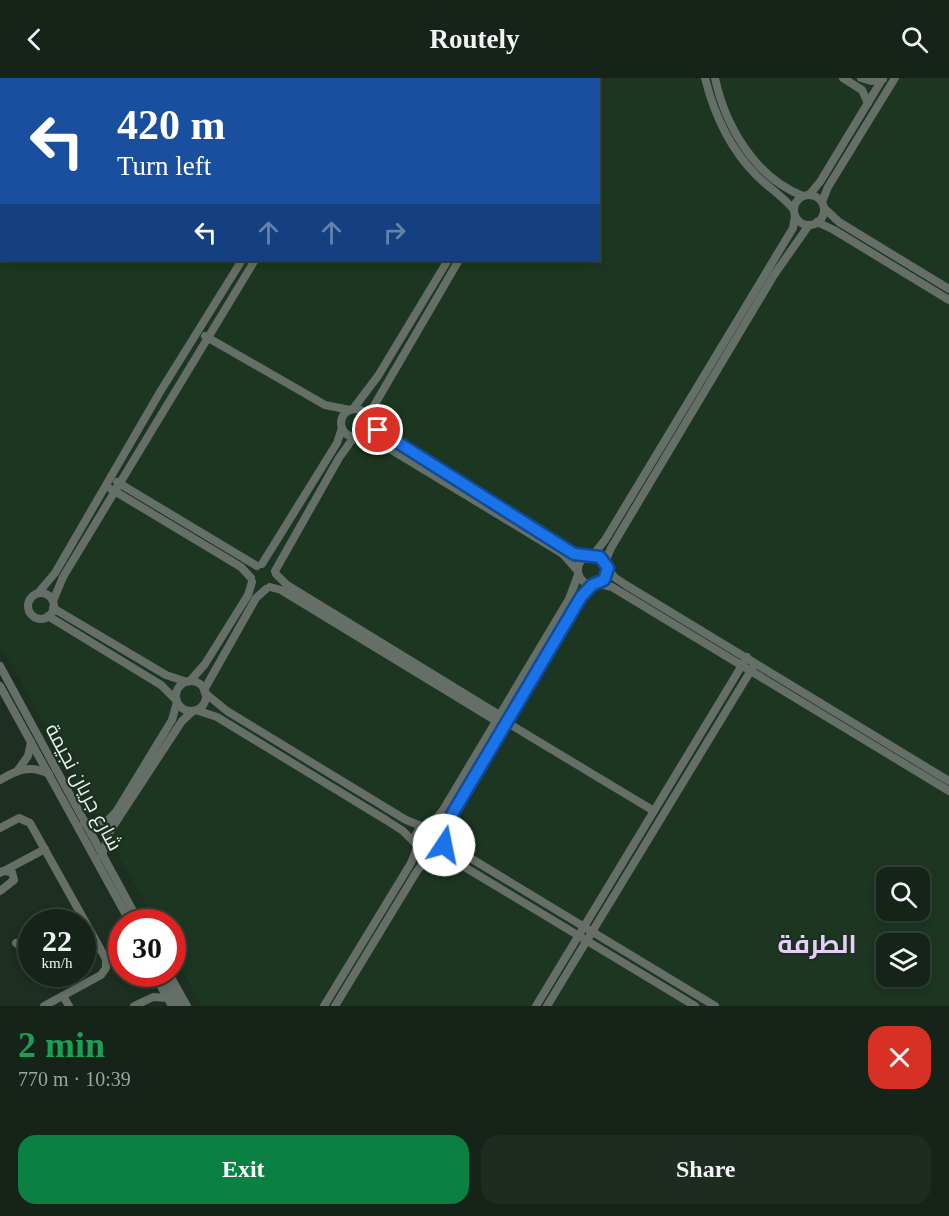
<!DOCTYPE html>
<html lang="en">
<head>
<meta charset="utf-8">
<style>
	:root { --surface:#152318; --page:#1e2b21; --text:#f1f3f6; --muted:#9da4a2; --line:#344037; --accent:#0b8043 }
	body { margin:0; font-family:"Times New Roman",Cairo,serif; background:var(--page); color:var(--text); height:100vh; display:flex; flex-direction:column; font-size:22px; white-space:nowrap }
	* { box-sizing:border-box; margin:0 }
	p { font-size:20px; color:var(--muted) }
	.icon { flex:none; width:33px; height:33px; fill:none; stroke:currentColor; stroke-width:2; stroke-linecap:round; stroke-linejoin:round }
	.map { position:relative; height:928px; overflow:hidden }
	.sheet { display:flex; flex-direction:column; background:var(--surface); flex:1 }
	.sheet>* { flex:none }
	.top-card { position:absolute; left:0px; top:0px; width:600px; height:183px; box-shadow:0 3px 9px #0003,0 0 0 2px var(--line); background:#1a4fa0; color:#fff; overflow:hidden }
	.fabs { position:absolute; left:876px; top:789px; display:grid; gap:12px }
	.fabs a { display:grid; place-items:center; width:54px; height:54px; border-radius:12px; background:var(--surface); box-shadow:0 3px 9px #0003,0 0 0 2px var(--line); font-size:30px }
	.speed { position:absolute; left:18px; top:831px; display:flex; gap:12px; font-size:30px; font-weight:700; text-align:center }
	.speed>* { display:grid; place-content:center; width:78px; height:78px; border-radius:50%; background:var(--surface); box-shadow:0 3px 9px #0003,0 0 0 2px var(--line); line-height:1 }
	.speed small { font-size:15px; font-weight:400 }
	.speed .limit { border:9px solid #d22; background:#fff; color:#111 }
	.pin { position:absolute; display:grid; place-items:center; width:51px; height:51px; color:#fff; margin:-26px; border:3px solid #fff; border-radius:50%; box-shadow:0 2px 6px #0007 }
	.me { position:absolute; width:66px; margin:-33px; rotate:11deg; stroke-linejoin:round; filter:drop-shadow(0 0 4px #0008) }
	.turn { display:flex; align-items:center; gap:21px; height:126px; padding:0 18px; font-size:27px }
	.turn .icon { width:78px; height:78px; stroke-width:2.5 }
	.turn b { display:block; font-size:42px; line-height:51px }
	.lanes { display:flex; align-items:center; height:57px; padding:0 18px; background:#0003; justify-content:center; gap:30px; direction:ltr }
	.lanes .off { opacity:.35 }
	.round { display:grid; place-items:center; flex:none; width:63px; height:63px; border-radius:18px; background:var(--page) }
	.summary { display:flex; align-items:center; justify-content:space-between; height:102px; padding:0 18px }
	h1 { font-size:36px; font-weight:600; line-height:45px; color:#1e9e55 }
	.primary-button { display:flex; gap:12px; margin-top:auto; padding:12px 18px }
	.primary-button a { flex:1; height:69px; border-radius:18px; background:var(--accent); color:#fff; font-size:24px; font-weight:600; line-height:69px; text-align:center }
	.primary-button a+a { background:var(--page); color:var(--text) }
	header { display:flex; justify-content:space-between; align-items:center; height:78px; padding:0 18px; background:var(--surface); font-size:27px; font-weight:600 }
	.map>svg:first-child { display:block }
	.built { fill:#1c3622; fill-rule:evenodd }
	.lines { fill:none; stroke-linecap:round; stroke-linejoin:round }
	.minor { stroke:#656f67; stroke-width:8 }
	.route-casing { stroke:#114b97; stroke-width:15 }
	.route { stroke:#1a73e8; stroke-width:10 }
	.labels { text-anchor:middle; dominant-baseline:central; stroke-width:4.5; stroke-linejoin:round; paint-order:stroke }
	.street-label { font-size:20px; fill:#e7f3e9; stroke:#1c2f20 }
	.district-label { font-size:26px; font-weight:bold; fill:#e5cef7; stroke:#1c2f20 }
</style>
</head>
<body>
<header><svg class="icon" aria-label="back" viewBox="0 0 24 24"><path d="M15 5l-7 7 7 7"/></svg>Routely<svg class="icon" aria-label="search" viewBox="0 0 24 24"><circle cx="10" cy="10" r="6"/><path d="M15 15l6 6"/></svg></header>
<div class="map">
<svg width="949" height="928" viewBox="0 0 949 928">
	<rect width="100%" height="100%" fill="#1c2f20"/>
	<!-- built -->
	<path class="built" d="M16,0H949V928H202L173,875L172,844H156L0,567V28L1,25L2,182H598V2ZM886,800H920V832H886ZM886,866H920V898H886Z"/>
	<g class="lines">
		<!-- minor -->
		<g class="minor">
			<polyline points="393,0 396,2"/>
			<polyline points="410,0 413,2"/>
			<path d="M705,0C714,36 730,71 757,98C769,110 784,119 794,132"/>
			<path d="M715,0C725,47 755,100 803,118"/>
			<polyline points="843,0 862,12 868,25"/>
			<polyline points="861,0 871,3 883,1"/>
			<polyline points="350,2 351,0"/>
			<polyline points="366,2 367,0"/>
			<polyline points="556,2 557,0"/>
			<polyline points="568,2 569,0"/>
			<polyline points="809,117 820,104 883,0"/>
			<circle cx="809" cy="132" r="15"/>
			<polyline points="822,124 828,109 895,0"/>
			<polyline points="824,130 839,144 949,211"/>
			<polyline points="817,144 834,152 949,222"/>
			<polyline points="205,258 325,327 350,332"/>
			<circle cx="355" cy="345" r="14"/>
			<polyline points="353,331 378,298 448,182"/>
			<polyline points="368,338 459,182"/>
			<polyline points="369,346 566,470 586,478"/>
			<polyline points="361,358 375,362 563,476 577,492"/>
			<polyline points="117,404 257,488"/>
			<polyline points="111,411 241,489 251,500"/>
			<circle cx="593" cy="492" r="15"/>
			<polyline points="593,477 605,462 793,150 795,138"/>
			<polyline points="605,484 611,470 774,197 809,147"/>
			<polyline points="262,486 337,365 342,350"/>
			<polyline points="608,490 614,499 626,507 949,703"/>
			<polyline points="275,493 339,380 354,359"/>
			<polyline points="276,496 287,507 501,638"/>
			<polyline points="600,506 612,509 949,713"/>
			<polyline points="270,509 281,512 498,644"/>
			<polyline points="38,515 55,495 160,314 242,182"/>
			<circle cx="41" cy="528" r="13"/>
			<polyline points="53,523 63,499 255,182"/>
			<polyline points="53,530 166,597 187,604"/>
			<polyline points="48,538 161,607 176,622"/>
			<polyline points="0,588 139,844"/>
			<polyline points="190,603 205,586 248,517 252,504"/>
			<circle cx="191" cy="618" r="15"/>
			<polyline points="0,608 130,844"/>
			<polyline points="204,612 256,520 266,511"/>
			<polyline points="205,615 227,633 406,742 424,749"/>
			<polyline points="196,632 217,639 386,742 403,753 416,766"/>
			<polyline points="506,644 654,733"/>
			<polyline points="18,692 28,678 31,664"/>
			<path d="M0,702C17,692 30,686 49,696"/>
			<polyline points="84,745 107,743 116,734 172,642 177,624"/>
			<circle cx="430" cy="762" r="15"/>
			<polyline points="430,748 443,732 569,521 578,497"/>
			<polyline points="0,750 19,740 30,745 106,881 106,890 101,897 44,928"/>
			<polyline points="443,755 480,687 569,539 592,507"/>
			<polyline points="445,761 462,775 715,928"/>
			<polyline points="102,777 110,753 182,643 193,633"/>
			<polyline points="433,777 458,785 695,928"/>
			<polyline points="0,795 45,771"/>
			<polyline points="0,813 14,802 12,794 3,793"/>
			<polyline points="16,865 27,874"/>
			<polyline points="32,871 25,879 27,886 32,888"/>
			<polyline points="154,896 172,928"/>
			<polyline points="162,896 179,928"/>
			<polyline points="169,896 187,928"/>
			<polyline points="63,918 69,928"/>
			<polyline points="134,928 153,919 168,920"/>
			<polyline points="324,928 411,785 417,770"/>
			<polyline points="335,928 417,793 430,777"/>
			<polyline points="536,928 747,579"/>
			<polyline points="547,928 753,589"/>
		</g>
	</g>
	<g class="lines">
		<!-- route casing -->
		<g class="route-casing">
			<polyline id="route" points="378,352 574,476 600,479 608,490 604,502 592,507 581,519 451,738 443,755 444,767"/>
		</g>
		<!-- route -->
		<use href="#route" class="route"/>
	</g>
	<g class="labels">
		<!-- street labels -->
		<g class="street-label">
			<text transform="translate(84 709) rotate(62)">شارع جريان نجيمة</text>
		</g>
		<!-- district labels -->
		<g class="district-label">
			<text x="817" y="866">الطرفة</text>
		</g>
	</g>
</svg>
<div class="fabs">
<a><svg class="icon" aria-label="search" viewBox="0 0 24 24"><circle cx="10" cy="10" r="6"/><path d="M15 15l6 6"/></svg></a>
<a><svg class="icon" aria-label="layers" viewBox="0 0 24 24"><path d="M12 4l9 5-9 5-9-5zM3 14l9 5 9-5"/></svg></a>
</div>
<div class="speed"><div>22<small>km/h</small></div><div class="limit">30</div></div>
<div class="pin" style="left:378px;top:352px;background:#d93025"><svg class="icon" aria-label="arrive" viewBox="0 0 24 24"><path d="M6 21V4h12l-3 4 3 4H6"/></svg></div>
<svg class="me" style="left:444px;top:767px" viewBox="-20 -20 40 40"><circle r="19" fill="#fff"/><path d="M0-13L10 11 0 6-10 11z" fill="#1a73e8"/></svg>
<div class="top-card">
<div class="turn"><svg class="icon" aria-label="left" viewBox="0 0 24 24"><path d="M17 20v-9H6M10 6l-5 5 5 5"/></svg><div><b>420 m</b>Turn left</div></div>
<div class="lanes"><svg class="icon" aria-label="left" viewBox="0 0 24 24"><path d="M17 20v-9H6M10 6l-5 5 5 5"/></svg><svg class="icon off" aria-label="ahead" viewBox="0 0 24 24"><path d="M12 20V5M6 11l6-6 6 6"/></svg><svg class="icon off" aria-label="ahead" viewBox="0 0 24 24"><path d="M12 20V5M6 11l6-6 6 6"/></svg><svg class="icon off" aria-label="right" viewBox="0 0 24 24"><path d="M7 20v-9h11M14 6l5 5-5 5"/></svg></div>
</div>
</div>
<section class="sheet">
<div class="summary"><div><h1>2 min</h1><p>770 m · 10:39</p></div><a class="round" style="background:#d93025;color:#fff"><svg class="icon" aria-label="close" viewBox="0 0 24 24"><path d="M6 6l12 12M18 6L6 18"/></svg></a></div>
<div class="primary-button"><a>Exit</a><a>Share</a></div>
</section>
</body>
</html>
